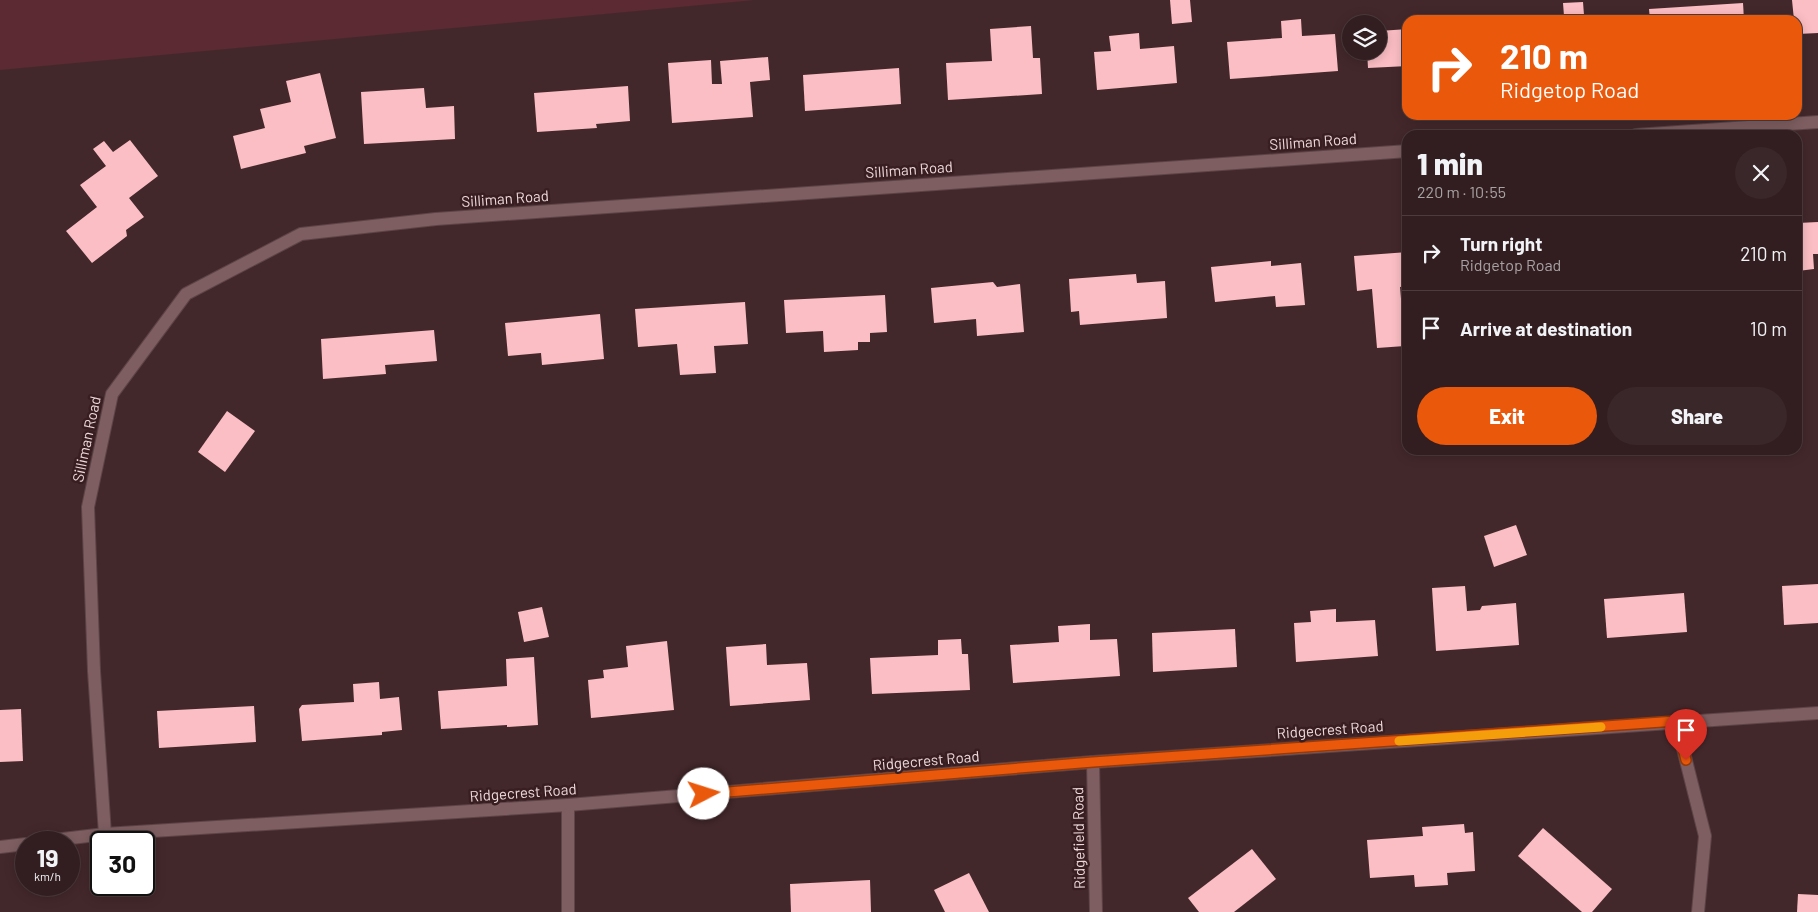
<!DOCTYPE html>
<html lang="en">
<head>
<meta charset="utf-8">
<style>
	:root { --surface:#321e20; --page:#3a2729; --text:#f1f3f6; --muted:#a8a2a5; --line:#4d3c3e; --accent:#ea580c }
	body { margin:0; font-family:Barlow,sans-serif; background:var(--page); color:var(--text); height:100vh; display:flex; flex-direction:column; font-size:19px; white-space:nowrap }
	* { box-sizing:border-box; margin:0 }
	p { font-size:16px; color:var(--muted) }
	.icon { flex:none; width:28px; height:28px; fill:none; stroke:currentColor; stroke-width:2; stroke-linecap:round; stroke-linejoin:round }
	.map { position:relative; flex:1; overflow:hidden }
	.drawer { position:absolute; left:1402px; top:130px; width:400px; height:325px; display:flex; flex-direction:column; background:var(--surface); border-radius:15px; box-shadow:0 2px 12px #0003,0 0 0 1px var(--line) }
	.drawer>* { flex:none }
	.top-card { position:absolute; left:1402px; top:15px; width:400px; height:105px; border-radius:15px; box-shadow:0 2px 12px #0003,0 0 0 1px var(--line); background:#ea580c; color:#fff; overflow:hidden }
	.tools { position:absolute; left:1342px; top:15px; display:grid; gap:10px }
	.tools a { display:grid; place-items:center; width:45px; height:45px; border-radius:50%; background:var(--surface); box-shadow:0 2px 12px #0003,0 0 0 1px var(--line); font-size:25px }
	.speed { position:absolute; left:15px; top:831px; display:flex; gap:10px; font-size:25px; font-weight:700; text-align:center }
	.speed>* { display:grid; place-content:center; width:65px; height:65px; border-radius:50%; background:var(--surface); box-shadow:0 2px 12px #0003,0 0 0 1px var(--line); line-height:1 }
	.speed small { font-size:12px; font-weight:400 }
	.speed .limit { border:2px solid #111; border-radius:8px; background:#fff; color:#111 }
	.pin { position:absolute; display:grid; place-items:center; width:42px; height:42px; color:#fff; margin:-51px -21px; border-radius:50% 50% 50% 0; rotate:-45deg; box-shadow:0 0 5px #0007 }
	.pin .icon { rotate:45deg }
	.me { position:absolute; width:55px; margin:-28px; rotate:85deg; stroke-linejoin:round; filter:drop-shadow(0 0 4px #0008) }
	.turn { display:flex; align-items:center; gap:18px; height:105px; padding:0 15px; font-size:22px }
	.turn .icon { width:65px; height:65px; stroke-width:2.5 }
	.turn b { display:block; font-size:35px; line-height:42px }
	.round { display:grid; place-items:center; flex:none; width:52px; height:52px; border-radius:26px; background:var(--page) }
	.headline { display:flex; align-items:center; justify-content:space-between; height:85px; padding:0 15px }
	h1 { font-size:30px; font-weight:800; line-height:38px }
	.primary-button { display:flex; gap:10px; margin-top:auto; padding:10px 15px }
	.primary-button a { flex:1; height:58px; border-radius:30px; background:var(--accent); color:#fff; font-size:20px; font-weight:800; line-height:58px; text-align:center }
	.primary-button a+a { background:var(--page); color:var(--text) }
	ul { padding:0; list-style:none }
	li { display:flex; align-items:center; gap:15px; height:75px; padding:0 15px; border-top:1px solid var(--line) }
	li div { flex:1 }
	li b { display:block; font-size:19px }
	li em { font-style:normal }
	.map>svg:first-child { display:block }
	.green { fill:#5b2a32 }
	.building { fill:#fbbec4 }
	.lines { fill:none; stroke-linecap:round; stroke-linejoin:round }
	.minor-casing { stroke:#5c4447; stroke-width:14 }
	.minor { stroke:#7e5e61; stroke-width:12 }
	.route-casing { stroke:#983908; stroke-width:12 }
	.route { stroke:#ea580c; stroke-width:9 }
	.slow { stroke:#f59e0b; stroke-width:9 }
	.labels { text-anchor:middle; dominant-baseline:central; stroke-width:5; stroke-linejoin:round; paint-order:stroke }
	.street-label { font-size:15px; fill:#ecd9da; stroke:#391e21 }
</style>
</head>
<body>
<div class="map">
<svg width="1818" height="912" viewBox="0 0 1818 912">
	<rect width="100%" height="100%" fill="#43282b"/>
	<!-- green -->
	<polygon class="green" points="0,0 755,0 0,70"/>
	<!-- building -->
	<g class="building">
		<polygon points="1170,0 1190,0 1192,22 1172,24"/>
		<polygon points="1792,0 1818,0 1818,33 1798,34 1798,20 1794,20"/>
		<polygon points="1583,2 1584,15 1603,14 1604,20 1523,20 1523,18 1564,16 1563,3"/>
		<polygon points="1743,3 1744,20 1650,20 1649,9"/>
		<polygon points="1301,19 1302,36 1335,34 1338,71 1230,79 1227,42 1282,38 1281,21"/>
		<polygon points="1031,26 1033,58 1040,58 1042,94 948,100 946,63 992,61 990,29"/>
		<polygon points="1408,29 1408,66 1368,68 1367,51 1379,51 1379,31"/>
		<polygon points="1139,33 1140,49 1174,46 1177,83 1097,90 1094,52 1111,51 1109,36"/>
		<polygon points="768,57 770,80 750,82 753,117 672,123 668,63 711,60 712,84 722,84 720,61"/>
		<polygon points="899,68 901,104 805,111 803,75"/>
		<polygon points="320,73 336,138 304,146 306,153 241,169 233,136 265,128 260,109 291,102 286,81"/>
		<polygon points="628,86 630,121 596,124 597,128 537,132 534,93"/>
		<polygon points="424,88 426,108 454,106 455,139 364,144 361,92"/>
		<polygon points="130,140 158,176 129,198 144,217 126,230 127,236 92,263 66,231 97,207 80,185 106,166 93,149 104,141 113,152"/>
		<polygon points="1818,222 1818,254 1813,254 1814,269 1798,271 1798,223"/>
		<polygon points="1408,252 1408,286 1400,287 1405,346 1377,348 1372,289 1357,291 1354,256"/>
		<polygon points="1271,261 1271,266 1301,263 1305,305 1276,307 1275,296 1215,302 1211,267"/>
		<polygon points="1136,274 1137,283 1165,281 1167,318 1080,325 1079,311 1071,312 1069,279"/>
		<polygon points="993,282 997,287 1020,284 1024,332 977,336 976,319 934,323 931,288"/>
		<polygon points="885,295 887,332 870,333 870,342 858,342 858,350 824,352 823,331 786,333 784,300"/>
		<polygon points="745,302 748,344 714,346 716,373 680,375 677,344 638,347 635,309"/>
		<polygon points="600,314 604,359 542,365 541,353 508,356 505,323"/>
		<polygon points="434,330 437,361 385,365 386,374 323,379 321,339"/>
		<polygon points="227,411 255,431 225,472 198,452"/>
		<polygon points="1516,525 1527,555 1494,567 1484,536"/>
		<polygon points="1818,584 1818,623 1784,625 1782,586"/>
		<polygon points="1465,586 1467,611 1480,610 1482,606 1516,603 1519,645 1436,651 1432,588"/>
		<polygon points="1684,593 1687,632 1607,638 1604,599"/>
		<polygon points="542,607 549,637 524,642 518,612"/>
		<polygon points="1336,609 1336,622 1375,620 1378,656 1296,662 1294,623 1311,622 1310,611"/>
		<polygon points="1090,624 1090,640 1117,639 1120,676 1013,683 1010,645 1059,642 1058,626"/>
		<polygon points="1235,629 1237,667 1153,672 1152,633"/>
		<polygon points="961,639 962,654 968,654 970,690 872,694 870,658 938,655 938,640"/>
		<polygon points="667,641 674,710 591,718 588,680 604,678 603,670 628,667 626,646"/>
		<polygon points="766,644 767,665 807,663 810,700 730,706 726,647"/>
		<polygon points="534,657 538,725 507,727 507,725 441,729 438,691 507,686 506,659"/>
		<polygon points="379,682 380,699 399,697 402,730 382,732 382,735 302,741 299,709 302,705 354,702 353,684"/>
		<polygon points="254,706 256,742 159,748 157,711"/>
		<polygon points="21,709 23,761 0,762 0,710"/>
		<polygon points="1464,824 1465,833 1473,832 1475,871 1447,873 1448,885 1415,887 1414,875 1370,878 1367,840 1423,836 1422,827"/>
		<polygon points="1543,828 1612,889 1592,912 1582,912 1518,856"/>
		<polygon points="1252,849 1276,879 1234,912 1199,912 1188,898"/>
		<polygon points="969,873 989,912 945,912 934,890"/>
		<polygon points="870,880 871,912 791,912 790,884"/>
		<polygon points="1798,894 1818,895 1818,912 1797,912"/>
	</g>
	<g class="lines">
		<!-- minor casing -->
		<g class="minor-casing">
			<g id="minor">
				<polyline points="1636,135 1818,122"/>
				<polyline points="1676,721 1705,836 1698,912"/>
				<polyline points="1093,762 1096,912"/>
				<polyline points="568,805 568,912"/>
				<polyline points="105,834 94,671 88,507 112,394 186,294 301,234 436,219 1408,151"/>
				<polyline points="37,842 105,834 568,805 1093,762 1818,713"/>
				<polyline points="0,847 26,844"/>
			</g>
		</g>
		<!-- minor -->
		<use href="#minor" class="minor"/>
	</g>
	<g class="lines">
		<!-- route casing -->
		<g class="route-casing">
			<polyline id="route" points="704,794 1093,762 1676,721 1686,760"/>
		</g>
		<!-- route -->
		<use href="#route" class="route"/>
		<!-- slow -->
		<polyline class="slow" points="1399,741 1601,727"/>
	</g>
	<g class="labels">
		<!-- street labels -->
		<g class="street-label">
			<text transform="translate(1313 141) rotate(-4)">Silliman Road</text>
			<text transform="translate(909 169) rotate(-4)">Silliman Road</text>
			<text transform="translate(505 198) rotate(-4)">Silliman Road</text>
			<text transform="translate(86 439) rotate(-78)">Silliman Road</text>
			<text transform="translate(1330 729) rotate(-4)">Ridgecrest Road</text>
			<text transform="translate(926 760) rotate(-5)">Ridgecrest Road</text>
			<text transform="translate(523 792) rotate(-4)">Ridgecrest Road</text>
			<text transform="translate(1078 838) rotate(-91)">Ridgefield Road</text>
		</g>
	</g>
</svg>
<div class="tools">
<a><svg class="icon" aria-label="layers" viewBox="0 0 24 24"><path d="M12 4l9 5-9 5-9-5zM3 14l9 5 9-5"/></svg></a>
</div>
<div class="speed"><div>19<small>km/h</small></div><div class="limit">30</div></div>
<div class="pin" style="left:1686px;top:760px;background:#d93025"><svg class="icon" aria-label="arrive" viewBox="0 0 24 24"><path d="M6 21V4h12l-3 4 3 4H6"/></svg></div>
<svg class="me" style="left:704px;top:794px" viewBox="-20 -20 40 40"><circle r="19" fill="#fff"/><path d="M0-13L10 11 0 6-10 11z" fill="#ea580c"/></svg>
<div class="top-card">
<div class="turn"><svg class="icon" aria-label="right" viewBox="0 0 24 24"><path d="M7 20v-9h11M14 6l5 5-5 5"/></svg><div><b>210 m</b>Ridgetop Road</div></div>
</div>
<section class="drawer">
<div class="headline"><div><h1>1 min</h1><p>220 m · 10:55</p></div><a class="round"><svg class="icon" aria-label="close" viewBox="0 0 24 24"><path d="M6 6l12 12M18 6L6 18"/></svg></a></div>
<ul>
<li><svg class="icon" aria-label="right" viewBox="0 0 24 24"><path d="M7 20v-9h11M14 6l5 5-5 5"/></svg><div><b>Turn right</b><p>Ridgetop Road</p></div><em>210 m</em></li>
<li><svg class="icon" aria-label="arrive" viewBox="0 0 24 24"><path d="M6 21V4h12l-3 4 3 4H6"/></svg><div><b>Arrive at destination</b></div><em>10 m</em></li>
</ul>
<div class="primary-button"><a>Exit</a><a>Share</a></div>
</section>
</div>
</body>
</html>
